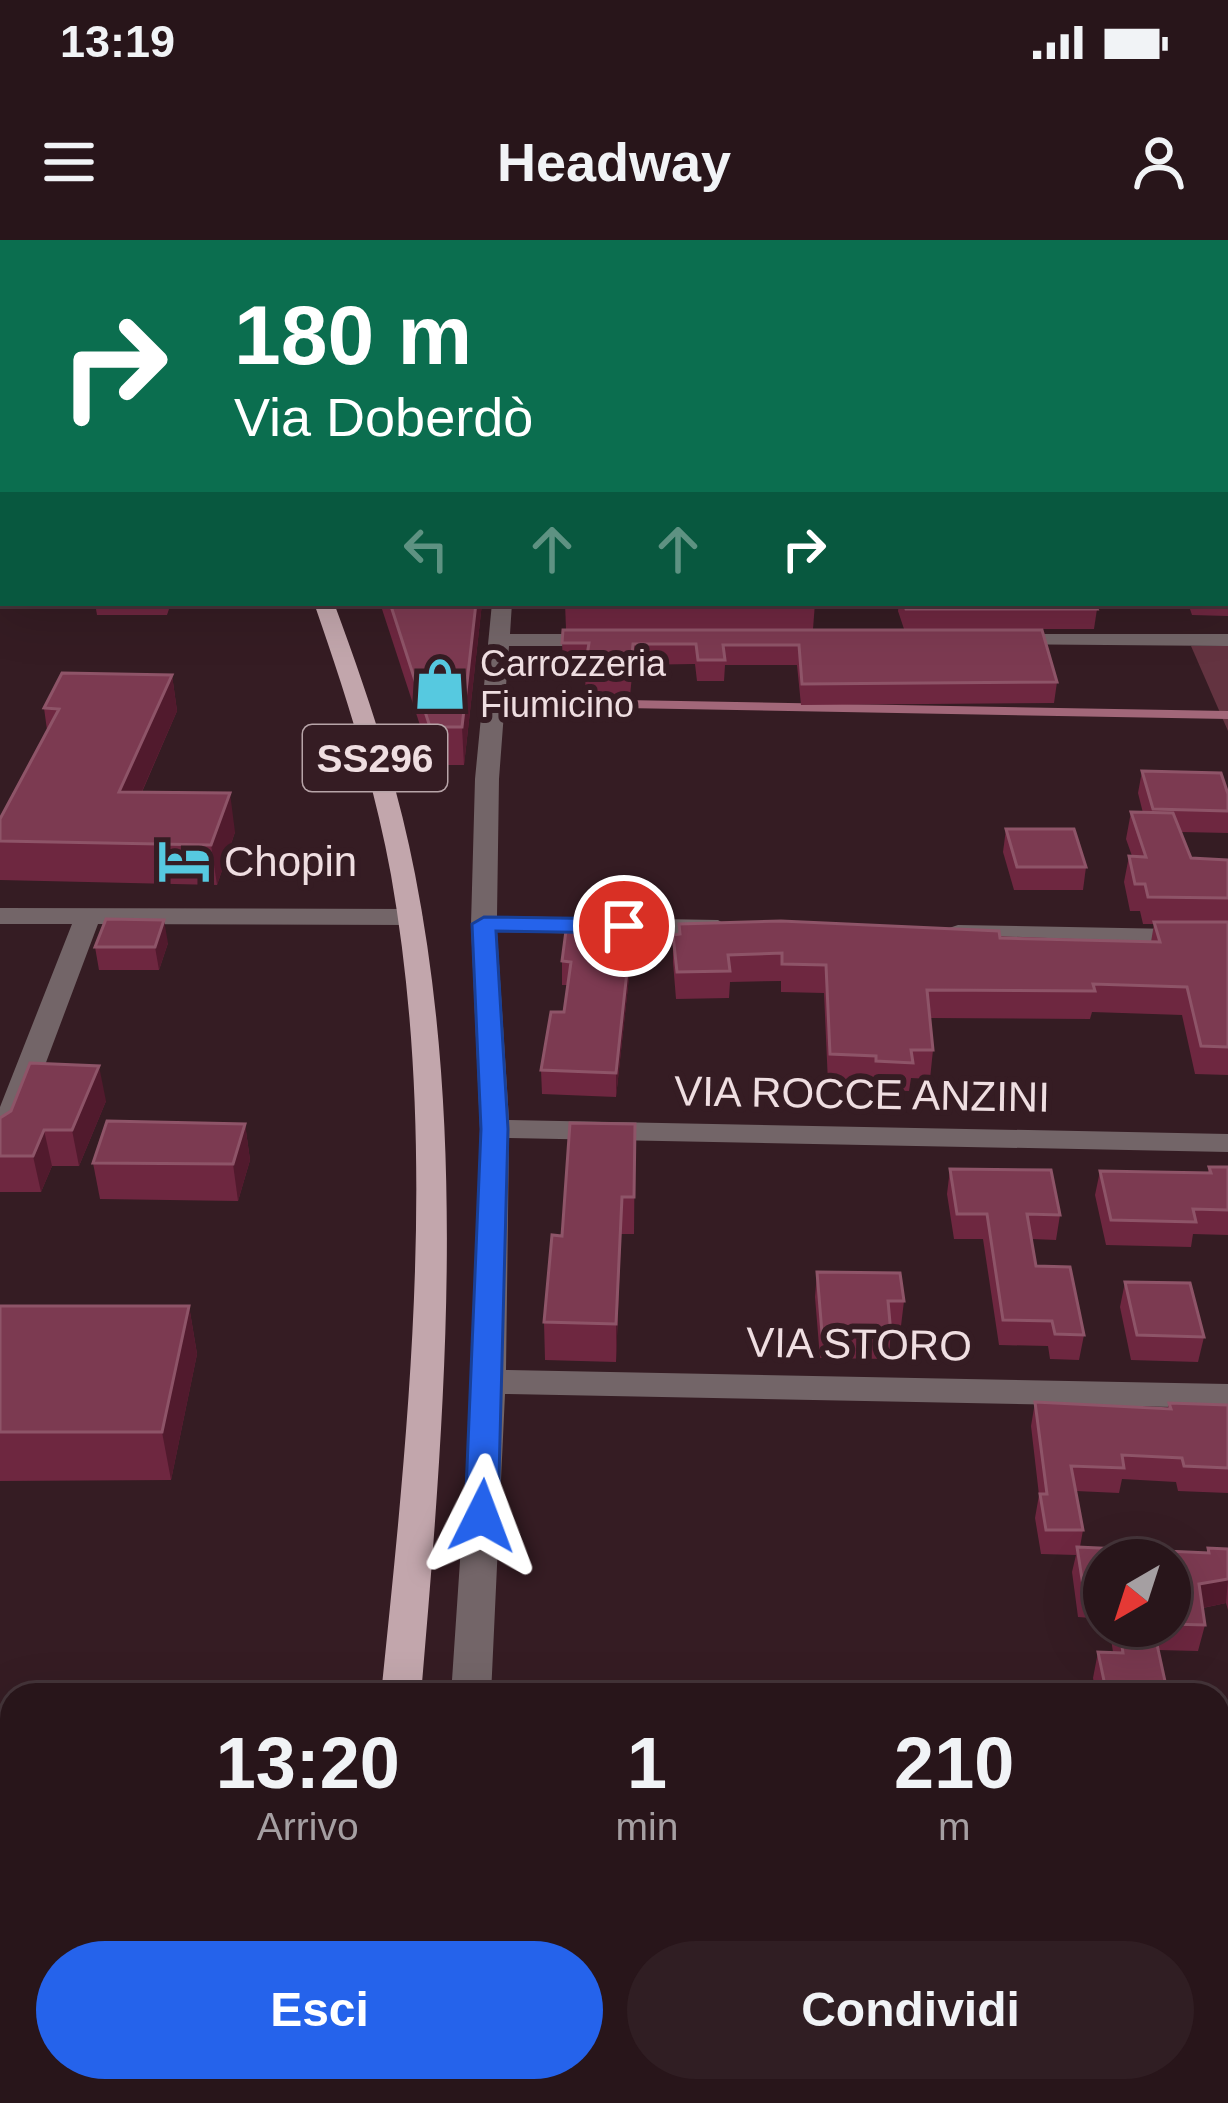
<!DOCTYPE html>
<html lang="it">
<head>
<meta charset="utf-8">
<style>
	:root { --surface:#28151a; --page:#301e23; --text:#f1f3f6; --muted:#a59fa2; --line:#443439; --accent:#2563eb }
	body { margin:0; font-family:Helvetica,sans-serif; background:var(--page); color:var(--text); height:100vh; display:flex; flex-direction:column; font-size:45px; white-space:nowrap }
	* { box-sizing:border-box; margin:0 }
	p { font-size:39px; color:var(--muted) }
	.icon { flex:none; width:66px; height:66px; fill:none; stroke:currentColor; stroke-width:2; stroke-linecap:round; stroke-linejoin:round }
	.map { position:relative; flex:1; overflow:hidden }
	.panel { position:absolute; left:0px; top:1443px; width:1230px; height:420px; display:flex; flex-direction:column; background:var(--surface); border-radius:36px 36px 0 0; box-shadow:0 12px 48px #0002,0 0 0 3px var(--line) }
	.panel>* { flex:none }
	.guide { position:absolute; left:0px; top:0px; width:1230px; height:366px; box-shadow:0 12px 48px #0002,0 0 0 3px var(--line); background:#0b6e4f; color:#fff; overflow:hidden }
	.needle { width:78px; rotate:219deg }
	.fabs { position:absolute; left:1083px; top:1299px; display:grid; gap:24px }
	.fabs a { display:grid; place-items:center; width:108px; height:108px; border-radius:50%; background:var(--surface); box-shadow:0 12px 48px #0002,0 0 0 3px var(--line); font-size:60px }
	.pin { position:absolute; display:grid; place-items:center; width:102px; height:102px; color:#fff; margin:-51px; border:6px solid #fff; border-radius:50%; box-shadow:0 3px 12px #0007 }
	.me { position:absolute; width:132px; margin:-66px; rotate:3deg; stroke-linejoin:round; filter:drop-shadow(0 0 9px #0008) }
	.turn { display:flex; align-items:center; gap:42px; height:252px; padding:0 36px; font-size:54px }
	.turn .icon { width:156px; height:156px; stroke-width:2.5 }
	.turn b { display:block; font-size:84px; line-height:102px }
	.lanes { display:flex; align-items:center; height:114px; padding:0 36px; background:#0003; justify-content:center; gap:60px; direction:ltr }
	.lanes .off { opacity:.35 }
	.eta { display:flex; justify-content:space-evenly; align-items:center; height:204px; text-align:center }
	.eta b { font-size:72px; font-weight:800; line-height:84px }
	.action { display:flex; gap:24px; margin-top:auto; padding:24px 36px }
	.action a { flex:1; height:138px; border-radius:72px; background:var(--accent); color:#fff; font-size:48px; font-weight:800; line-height:138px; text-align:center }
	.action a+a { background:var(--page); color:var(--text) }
	.status { display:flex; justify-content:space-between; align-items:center; height:84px; padding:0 60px; background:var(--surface); direction:ltr }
	.status svg { height:33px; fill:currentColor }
	header { display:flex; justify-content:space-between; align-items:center; height:156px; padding:0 36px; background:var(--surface); font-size:54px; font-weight:800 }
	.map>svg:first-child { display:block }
	.green { fill:#633340 }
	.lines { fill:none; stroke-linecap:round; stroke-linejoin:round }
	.stream { stroke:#a26779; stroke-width:8 }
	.minor { fill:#736568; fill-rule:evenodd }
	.major { fill:#c2a6ac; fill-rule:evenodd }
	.wall { fill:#6e2740 }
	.shaded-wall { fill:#511a2d }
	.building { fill:#7c3a51; stroke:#8e5468; stroke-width:3 }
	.route { fill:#2563eb; stroke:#184099; stroke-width:3 }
	.labels { text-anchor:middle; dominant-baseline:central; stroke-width:12; stroke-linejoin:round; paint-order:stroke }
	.far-poi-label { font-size:36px; fill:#efdee1; stroke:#351c23; text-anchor:start }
	.shield { fill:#351c23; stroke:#b7a4a8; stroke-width:3 }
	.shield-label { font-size:39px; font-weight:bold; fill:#efdee1 }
	.poi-label { font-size:42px; fill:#efdee1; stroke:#351c23; text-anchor:start }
	.street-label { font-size:42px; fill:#efdee1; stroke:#351c23 }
</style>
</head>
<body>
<div class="status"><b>13:19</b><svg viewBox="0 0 49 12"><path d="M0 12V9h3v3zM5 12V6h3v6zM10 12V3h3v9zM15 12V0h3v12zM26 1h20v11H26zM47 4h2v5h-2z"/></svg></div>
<header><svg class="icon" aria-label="menu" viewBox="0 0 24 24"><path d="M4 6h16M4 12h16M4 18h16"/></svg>Headway<svg class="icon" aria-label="person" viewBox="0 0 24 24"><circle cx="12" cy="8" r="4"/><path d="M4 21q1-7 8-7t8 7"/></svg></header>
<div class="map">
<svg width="1228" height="1863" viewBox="0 0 1228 1863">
	<rect width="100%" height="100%" fill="#351c23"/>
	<!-- green -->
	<polygon class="green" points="1191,406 1228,406 1228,491"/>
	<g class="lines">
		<!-- stream -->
		<polyline class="stream" points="512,462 1228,475"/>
		<!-- minor -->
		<g class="minor">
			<polygon points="771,0 785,0 786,3 772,3"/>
			<polygon points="1006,0 1020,0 1022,3 1008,3"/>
			<polygon points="3,180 3,193 0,194 0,181"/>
			<rect x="0" y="269" width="3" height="12"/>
			<polygon points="492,363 512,363 510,394 602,394 612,400 602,406 509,406 499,539 497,676 718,680 731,688 718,696 497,692 509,880 1228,894 1228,912 509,898 506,1130 1228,1144 1228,1168 505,1154 491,1455 451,1455 472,1142 480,889 471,684 475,539"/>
			<polygon points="1004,394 1228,394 1228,406 997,404 994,400"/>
			<polygon points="0,668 410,669 423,677 410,685 98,684 15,905 0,914 0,867 72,684 0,684"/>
			<polygon points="958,685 1228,690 1228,706 949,698 945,693 949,688"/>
			<rect x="426" y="1851" width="46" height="12"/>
		</g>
		<!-- major -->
		<g class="major">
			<path d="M314,363H334C367,452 397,541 415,634C468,905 444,1183 421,1455H381C409,1183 439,907 391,635C374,542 345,452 314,363Z"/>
			<polygon points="343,1851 389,1851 388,1863 342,1863"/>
		</g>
	</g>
	<!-- wall -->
	<g class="wall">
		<polygon points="1024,0 1187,0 1202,3 1029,3"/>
		<polygon points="1227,250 1228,376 1192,375 1188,363 1227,363"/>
		<polygon points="95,363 171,363 167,375 97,375"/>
		<polygon points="380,363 482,363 464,525 433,525"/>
		<polygon points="565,363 815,363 813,389 566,389"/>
		<polygon points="899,363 1094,363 1097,369 1094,389 904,389 898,371"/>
		<polygon points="1042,390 1057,442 1054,463 801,465 797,425 725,425 724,441 697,441 695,424 633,425 630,456 585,455 586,424 563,423 562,403"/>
		<polygon points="172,435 177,471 142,552 235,592 217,645 0,640 0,579 47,490 44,468"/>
		<polygon points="1142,531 1228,554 1228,593 1181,592 1191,618 1228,620 1228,835 1195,834 1182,775 1092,772 1090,779 930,778 933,810 930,839 911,838 909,851 873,850 873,844 828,843 824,753 781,752 781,741 730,742 729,758 676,759 673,722 673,695 679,694 679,684 1151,702 1154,684 1143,684 1140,671 1130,671 1124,642 1129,616 1132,616 1126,599 1131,572 1143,573 1138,553"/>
		<polygon points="1006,589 1086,627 1083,650 1014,650 1003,612"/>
		<polygon points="605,699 613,714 629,713 629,737 616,857 542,854 541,830 564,772 567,745 562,745 562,721"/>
		<polygon points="168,703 159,730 99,730 95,707"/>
		<polygon points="106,861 79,926 52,926 41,952 0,952 0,878"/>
		<polygon points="245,884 250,920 238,961 100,959 93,923"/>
		<polygon points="635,884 634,994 621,994 616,1122 545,1120 544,1082 562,996"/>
		<polygon points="1209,927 1228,927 1228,995 1193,994 1191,1007 1106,1005 1095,955 1100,931 1208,932"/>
		<polygon points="950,929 1060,975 1056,1000 1032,999 1036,1026 1084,1095 1079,1120 1050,1119 1048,1106 999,1105 983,999 954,999 947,954"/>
		<polygon points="817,1032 904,1061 901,1086 891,1086 889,1119 820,1118 815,1057"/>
		<polygon points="1125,1042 1204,1097 1198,1122 1131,1120 1120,1067"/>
		<polygon points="0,1066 189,1066 197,1114 171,1240 0,1241"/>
		<polygon points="1035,1162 1168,1168 1169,1163 1228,1165 1228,1253 1178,1251 1176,1242 1122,1239 1119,1253 1076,1251 1083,1290 1080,1307 1207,1313 1208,1308 1228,1309 1228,1370 1226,1363 1203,1368 1205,1385 1198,1411 1158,1410 1168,1455 1096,1455 1093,1438 1098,1412 1113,1412 1109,1386 1170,1386 1170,1320 1104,1320 1104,1379 1078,1377 1072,1332 1076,1315 1041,1314 1035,1278 1039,1255 1031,1186"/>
		<polygon points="1218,1516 1228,1524 1228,1647 1218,1646"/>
	</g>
	<!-- shaded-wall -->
	<g class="shaded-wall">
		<polygon points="476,363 482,363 464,525 462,487"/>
		<polygon points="172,435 177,471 125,590 119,552"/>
		<polygon points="230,553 235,592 217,645 211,605"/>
		<polygon points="164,680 168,703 159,730 155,707"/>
		<polygon points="629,713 629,737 616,857 616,833"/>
		<polygon points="99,826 106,861 79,926 72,890"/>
		<polygon points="245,884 250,920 238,961 233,924"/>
		<polygon points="44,890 52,926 41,952 33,916"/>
		<polygon points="622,957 621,994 616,1122 616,1084"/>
		<polygon points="189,1066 197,1114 171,1240 162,1192"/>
		<polygon points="1228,1339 1226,1363 1192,1370 1199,1344"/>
	</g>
	<!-- building -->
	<g class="building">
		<polygon points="566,0 740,0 740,3 567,3"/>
		<polygon points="812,0 986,0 988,3 813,3"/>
		<polygon points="1060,0 1187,0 1202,3 1061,3"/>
		<polygon points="1227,35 1228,36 1227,150"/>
		<polygon points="1227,275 1228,278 1228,356 1227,356"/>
		<polygon points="390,363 476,363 462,487 430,487"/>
		<polygon points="904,363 1094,363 1097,369 906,369"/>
		<polygon points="563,390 1042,390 1057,442 802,444 799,405 723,405 725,420 698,420 696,404 633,404 630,435 584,434 589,403 562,403"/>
		<polygon points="62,433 172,435 119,552 230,553 211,605 0,601 0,579 59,469 44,468"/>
		<polygon points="1142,531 1221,533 1228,554 1228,571 1153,569"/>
		<polygon points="1131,572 1173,573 1191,618 1228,620 1228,658 1148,657 1145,644 1135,644 1129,616 1146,617"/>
		<polygon points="1006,589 1074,589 1086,627 1017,627"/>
		<polygon points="106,679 164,680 155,707 95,707"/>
		<polygon points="781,681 999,691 1000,698 1160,702 1154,682 1228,682 1228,807 1201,806 1187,747 1093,744 1095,751 927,750 933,810 911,810 913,823 876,821 876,816 830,814 826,725 782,724 782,713 728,715 730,731 677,732 673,695 680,694 679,684"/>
		<polygon points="567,683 605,684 603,699 613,700 612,714 629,713 616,833 541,830 551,772 564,772 571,722 562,721"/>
		<polygon points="30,823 99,826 72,890 44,890 33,916 0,916 0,878 11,871"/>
		<polygon points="107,881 245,884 233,924 93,923"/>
		<polygon points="570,883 635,884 634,957 622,957 616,1084 544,1082 552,995 562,996"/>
		<polygon points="1209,927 1228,927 1228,970 1193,969 1196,982 1111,980 1100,931 1211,933"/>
		<polygon points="950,929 1051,930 1060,975 1027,974 1036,1026 1070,1027 1084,1095 1055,1094 1052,1081 1003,1080 987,974 957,974"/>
		<polygon points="817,1032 900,1033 904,1061 888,1061 891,1094 822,1093"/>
		<polygon points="1125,1042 1190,1043 1204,1097 1137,1095"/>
		<polygon points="0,1066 189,1066 162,1192 0,1192"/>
		<polygon points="1035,1162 1171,1169 1169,1163 1228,1165 1228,1228 1184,1226 1182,1218 1122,1215 1124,1228 1071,1226 1083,1290 1046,1290 1040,1254 1047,1254"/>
		<polygon points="1077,1307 1209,1313 1208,1308 1228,1309 1228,1339 1199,1344 1205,1385 1170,1384 1170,1320 1104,1320 1104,1353 1084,1352"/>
		<polygon points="1119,1386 1153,1386 1168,1455 1107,1455 1098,1412 1123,1413"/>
		<polygon points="1218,1516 1227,1517 1228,1524 1228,1621 1218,1620"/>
	</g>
	<!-- route -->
	<polygon class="route" points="484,677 624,679 635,686 624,693 496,691 508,889 498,1276 493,1285 482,1289 470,1285 465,1276 481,889 472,684"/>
	<!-- icons -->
	<defs>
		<g id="shop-bare" transform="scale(4.14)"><path d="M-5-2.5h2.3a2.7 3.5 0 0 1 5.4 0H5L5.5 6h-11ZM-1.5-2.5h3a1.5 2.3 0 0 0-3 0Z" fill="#56c9e0" stroke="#351c23" stroke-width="2.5" paint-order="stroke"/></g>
		<g id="hotel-bare" transform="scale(4.14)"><path d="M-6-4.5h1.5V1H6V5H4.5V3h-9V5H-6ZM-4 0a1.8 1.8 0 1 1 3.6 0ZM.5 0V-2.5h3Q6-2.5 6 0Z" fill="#56c9e0" stroke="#351c23" stroke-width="2.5" paint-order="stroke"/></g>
	</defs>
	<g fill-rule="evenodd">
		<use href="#shop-bare" x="440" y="444"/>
		<use href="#hotel-bare" x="184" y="621"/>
	</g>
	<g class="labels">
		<!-- far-poi labels -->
		<g class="far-poi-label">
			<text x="480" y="423">Carrozzeria<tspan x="480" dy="41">Fiumicino</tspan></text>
		</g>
		<!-- shield labels -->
		<rect class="shield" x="303" y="485" width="144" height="66" rx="9"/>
		<g class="shield-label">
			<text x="375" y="518">SS296</text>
		</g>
		<!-- poi labels -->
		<g class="poi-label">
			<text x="224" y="621">Chopin</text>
		</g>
		<!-- street labels -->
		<g class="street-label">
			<text transform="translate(862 854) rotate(1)">VIA ROCCE ANZINI</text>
			<text transform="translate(859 1104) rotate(1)">VIA STORO</text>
		</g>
	</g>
</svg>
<div class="fabs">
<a><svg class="needle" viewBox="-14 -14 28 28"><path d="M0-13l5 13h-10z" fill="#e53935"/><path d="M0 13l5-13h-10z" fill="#a59fa2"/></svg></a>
</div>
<div class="pin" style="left:624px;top:686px;background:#d93025"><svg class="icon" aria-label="arrive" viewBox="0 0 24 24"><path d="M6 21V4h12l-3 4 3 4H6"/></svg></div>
<svg class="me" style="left:482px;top:1276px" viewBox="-20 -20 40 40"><path d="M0-17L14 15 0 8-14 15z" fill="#2563eb" stroke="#fff" stroke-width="4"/></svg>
<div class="guide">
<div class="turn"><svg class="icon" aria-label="right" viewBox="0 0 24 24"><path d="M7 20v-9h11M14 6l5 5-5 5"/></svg><div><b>180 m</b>Via Doberdò</div></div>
<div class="lanes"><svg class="icon off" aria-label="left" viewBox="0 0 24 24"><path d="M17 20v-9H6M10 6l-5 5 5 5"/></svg><svg class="icon off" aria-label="ahead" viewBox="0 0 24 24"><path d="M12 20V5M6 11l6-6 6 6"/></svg><svg class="icon off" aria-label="ahead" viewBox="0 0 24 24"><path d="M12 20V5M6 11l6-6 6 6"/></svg><svg class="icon" aria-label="right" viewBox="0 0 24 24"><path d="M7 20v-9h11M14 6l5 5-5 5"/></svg></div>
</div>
<section class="panel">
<div class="eta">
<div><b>13:20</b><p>Arrivo</p></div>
<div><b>1</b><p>min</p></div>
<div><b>210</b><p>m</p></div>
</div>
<div class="action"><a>Esci</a><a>Condividi</a></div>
</section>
</div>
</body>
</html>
